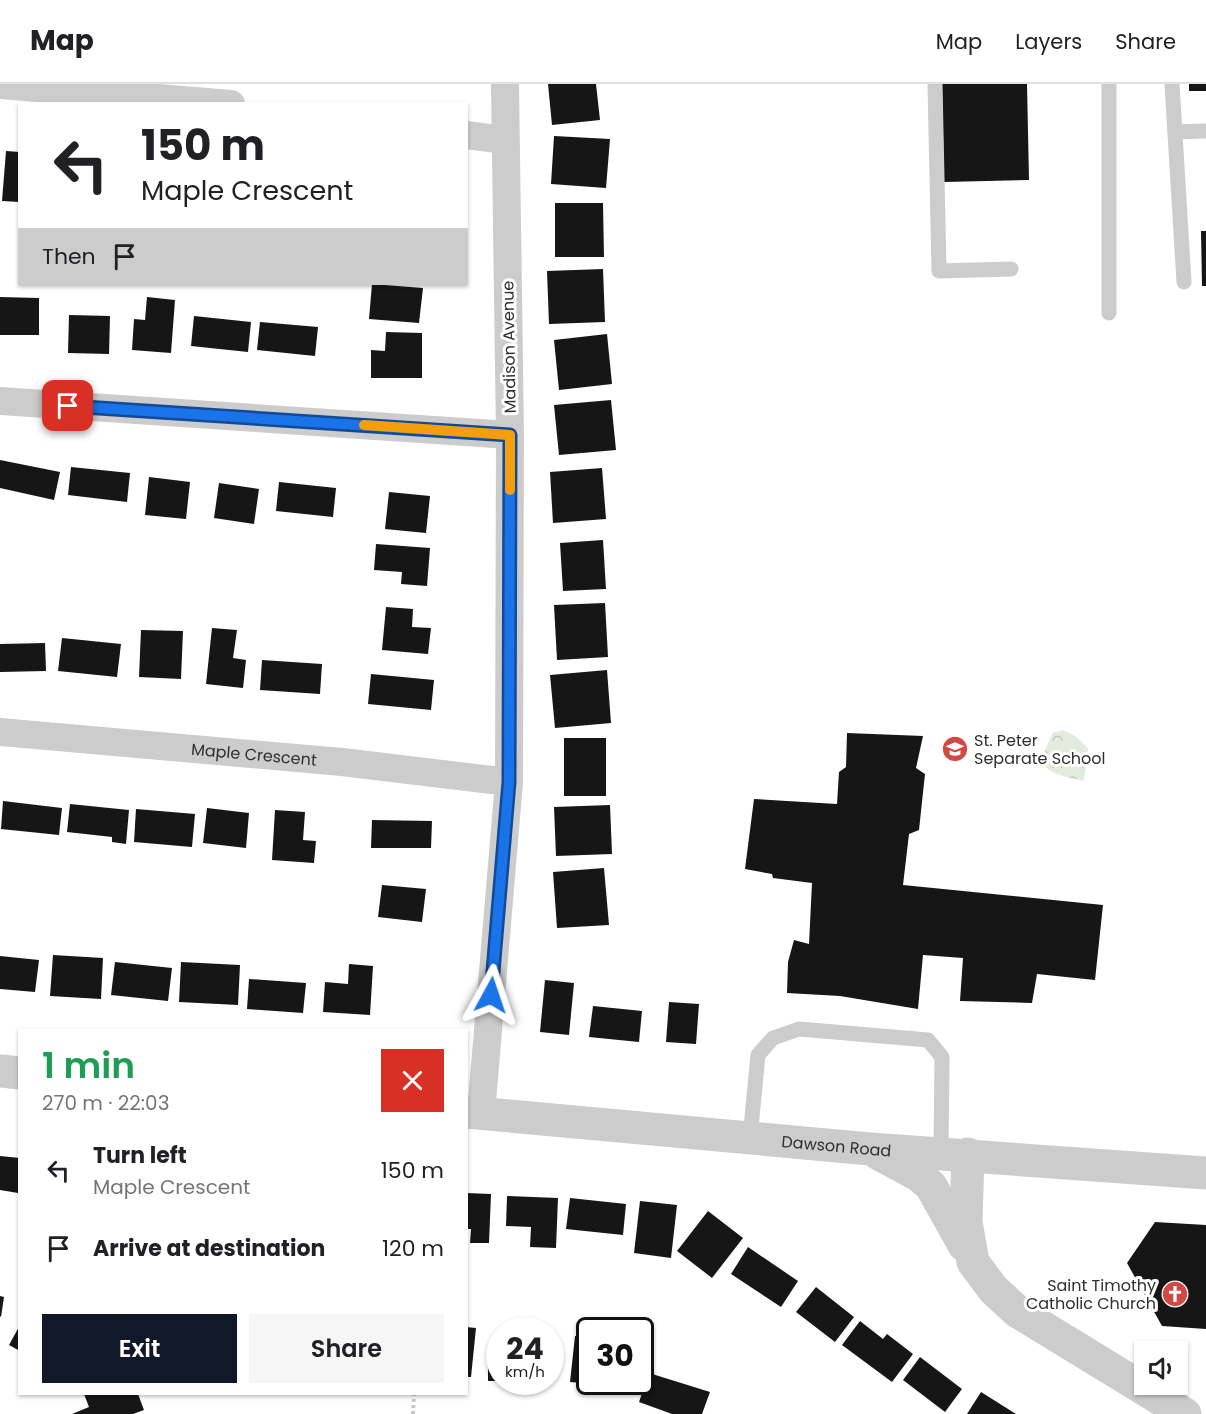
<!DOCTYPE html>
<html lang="en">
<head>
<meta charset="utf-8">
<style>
	:root { --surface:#fff; --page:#f6f6f6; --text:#202124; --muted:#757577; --line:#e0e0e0; --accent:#111827 }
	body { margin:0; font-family:Poppins,sans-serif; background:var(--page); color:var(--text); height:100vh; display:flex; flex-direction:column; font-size:22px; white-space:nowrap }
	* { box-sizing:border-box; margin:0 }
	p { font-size:20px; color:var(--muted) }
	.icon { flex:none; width:33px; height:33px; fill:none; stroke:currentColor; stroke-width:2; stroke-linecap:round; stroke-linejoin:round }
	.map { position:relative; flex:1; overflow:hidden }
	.drawer { position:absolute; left:18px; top:945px; width:450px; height:366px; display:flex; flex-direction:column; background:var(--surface); border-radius:0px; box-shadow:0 2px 4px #0004 }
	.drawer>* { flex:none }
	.top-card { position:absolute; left:18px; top:18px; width:450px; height:183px; border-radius:0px; box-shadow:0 2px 4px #0004; background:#fff; color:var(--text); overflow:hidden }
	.buttons { position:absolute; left:1134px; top:1257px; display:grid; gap:12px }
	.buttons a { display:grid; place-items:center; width:54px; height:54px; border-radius:0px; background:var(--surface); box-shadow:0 2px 4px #0004; font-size:30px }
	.speed { position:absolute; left:486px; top:1233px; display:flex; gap:12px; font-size:30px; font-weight:700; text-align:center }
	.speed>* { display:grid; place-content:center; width:78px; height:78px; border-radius:50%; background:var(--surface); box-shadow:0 2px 4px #0004; line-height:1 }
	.speed small { font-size:15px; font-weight:400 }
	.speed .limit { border:3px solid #111; border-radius:9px; background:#fff; color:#111 }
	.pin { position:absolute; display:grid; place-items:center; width:51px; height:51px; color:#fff; margin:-26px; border-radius:12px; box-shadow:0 3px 9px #0006 }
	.me { position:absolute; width:66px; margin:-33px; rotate:5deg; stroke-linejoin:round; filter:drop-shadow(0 0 4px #0008) }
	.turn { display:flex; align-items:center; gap:21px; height:126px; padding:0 24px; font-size:27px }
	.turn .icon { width:78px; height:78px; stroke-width:2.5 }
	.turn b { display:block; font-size:42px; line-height:51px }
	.then { display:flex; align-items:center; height:57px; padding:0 24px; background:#0003; gap:12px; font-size:22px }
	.round { display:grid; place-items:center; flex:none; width:63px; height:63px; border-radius:0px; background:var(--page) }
	.headline { display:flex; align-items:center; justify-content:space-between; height:102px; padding:0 24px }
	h1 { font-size:36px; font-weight:600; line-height:45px; color:#1e9e55 }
	.button { display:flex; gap:12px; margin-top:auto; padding:12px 24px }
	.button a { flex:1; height:69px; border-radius:0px; background:var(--accent); color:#fff; font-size:24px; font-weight:600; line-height:69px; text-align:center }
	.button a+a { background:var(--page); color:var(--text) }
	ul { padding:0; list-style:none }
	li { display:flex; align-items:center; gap:18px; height:78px; padding:0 24px }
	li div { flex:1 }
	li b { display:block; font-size:22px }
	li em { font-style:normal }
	header { display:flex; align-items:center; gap:36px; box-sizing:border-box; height:84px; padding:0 30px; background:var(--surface); border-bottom:2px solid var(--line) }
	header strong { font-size:28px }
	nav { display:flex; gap:33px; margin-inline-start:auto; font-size:21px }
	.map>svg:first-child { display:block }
	.park { fill:url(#park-crowns) }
	.building { fill:#161616 }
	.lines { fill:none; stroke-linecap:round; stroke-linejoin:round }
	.path { stroke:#c9c9c9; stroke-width:4; stroke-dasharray:3 3; stroke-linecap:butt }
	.service { stroke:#ccc; stroke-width:15 }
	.minor { stroke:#ccc; stroke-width:28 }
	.tertiary { stroke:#ccc; stroke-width:33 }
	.route-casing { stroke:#114b97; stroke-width:15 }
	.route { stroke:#1a73e8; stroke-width:10 }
	.slow { stroke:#f59e0b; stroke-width:10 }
	.labels { text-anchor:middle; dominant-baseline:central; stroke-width:6; stroke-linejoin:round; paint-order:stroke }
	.street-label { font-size:16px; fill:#2f2f2f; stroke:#fff }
	.poi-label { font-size:16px; fill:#2f2f2f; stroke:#fff; text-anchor:start }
</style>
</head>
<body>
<header>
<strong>Map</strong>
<nav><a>Map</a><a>Layers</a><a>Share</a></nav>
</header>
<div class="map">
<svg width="1206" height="1330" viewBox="0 0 1206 1330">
	<defs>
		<pattern id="park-crowns" width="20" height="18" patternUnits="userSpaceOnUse" patternTransform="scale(1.5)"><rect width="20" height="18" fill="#e3eade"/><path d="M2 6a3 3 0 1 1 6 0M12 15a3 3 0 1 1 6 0" fill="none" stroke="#c3c9bf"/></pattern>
	</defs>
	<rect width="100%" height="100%" fill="#fff"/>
	<!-- park -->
	<path class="park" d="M1063,646L1075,652L1088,664L1084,697C1049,689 1032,687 1053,649Z"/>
	<!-- building -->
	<g class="building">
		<polygon points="548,0 596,0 600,36 552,41"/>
		<polygon points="942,0 1027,0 1029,96 944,98"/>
		<rect x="1189" y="0" width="17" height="7"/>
		<polygon points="554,52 610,55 606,104 551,100"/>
		<polygon points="6,67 20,68 20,118 2,117"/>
		<polygon points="555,119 603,119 604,173 555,173"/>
		<polygon points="1201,147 1206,147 1206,202 1202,202"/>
		<polygon points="603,185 605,238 549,240 547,187"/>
		<polygon points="372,200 423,204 419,239 369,235"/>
		<polygon points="0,213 39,214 39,251 0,251"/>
		<polygon points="147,213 175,216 171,269 132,266 134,235 145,236"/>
		<polygon points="69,231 110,232 109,270 68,269"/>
		<polygon points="194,232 251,238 248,268 191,262"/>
		<polygon points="260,238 318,243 315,272 257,266"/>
		<polygon points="386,248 422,249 422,294 371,294 371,266 385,267"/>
		<polygon points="607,250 612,300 559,306 554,256"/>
		<polygon points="611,316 616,366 559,371 554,321"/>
		<polygon points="0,376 60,388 54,416 0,404"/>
		<polygon points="71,383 130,389 127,418 68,411"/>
		<polygon points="602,384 606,435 553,439 550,388"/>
		<polygon points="149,393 190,398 186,435 145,431"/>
		<polygon points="279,398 336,404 333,433 276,427"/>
		<polygon points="219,399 259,405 254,440 214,434"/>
		<polygon points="389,408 430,412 426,449 385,445"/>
		<polygon points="603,456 606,505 563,507 560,459"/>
		<polygon points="376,460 430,464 427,502 401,500 402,488 374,486"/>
		<polygon points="605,519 608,573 557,576 554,521"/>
		<polygon points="386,523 413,525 412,543 431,544 428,570 382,566"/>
		<polygon points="212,544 237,546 233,574 246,576 243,604 206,600"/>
		<polygon points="141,546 183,547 181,595 139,593"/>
		<polygon points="62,554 121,560 117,593 58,587"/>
		<polygon points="45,559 46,587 0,588 0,560"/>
		<polygon points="262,576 322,580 320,610 260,606"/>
		<polygon points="607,586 611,639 555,644 550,591"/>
		<polygon points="371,590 434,596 431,626 368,620"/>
		<polygon points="847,649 923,652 916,684 925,690 919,746 909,750 903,801 1103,821 1095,896 1037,890 1032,919 960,917 963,874 923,871 918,925 840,912 787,909 788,878 794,856 809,860 812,799 773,794 772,790 745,785 754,715 837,720 839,688 846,683"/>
		<rect x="564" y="654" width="42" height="58"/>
		<polygon points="3,717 62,724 59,751 1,745"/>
		<polygon points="70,720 129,726 126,760 112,758 112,753 67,748"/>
		<polygon points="610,721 612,770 556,772 554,723"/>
		<polygon points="207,724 249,729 246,764 203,759"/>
		<polygon points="136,725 195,730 192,763 134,758"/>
		<polygon points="275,726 305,728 303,756 316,757 314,779 272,776"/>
		<polygon points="372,736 432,737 431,764 371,764"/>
		<polygon points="604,784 609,841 557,844 553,788"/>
		<polygon points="382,801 426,805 422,838 378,833"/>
		<polygon points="53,871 103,874 101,915 50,912"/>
		<polygon points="0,872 39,876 35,908 0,905"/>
		<polygon points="115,878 172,884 168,917 111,911"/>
		<polygon points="181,878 240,881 238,921 179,918"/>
		<polygon points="349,880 373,882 370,931 323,928 325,898 348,900"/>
		<polygon points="249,895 306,899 303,929 247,925"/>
		<polygon points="545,896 574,899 569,951 540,948"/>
		<polygon points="669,918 699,920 696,960 666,958"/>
		<polygon points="593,922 642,927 639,958 589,953"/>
		<polygon points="0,1072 20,1074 18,1109 0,1106"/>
		<polygon points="466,1109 491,1110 489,1159 470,1159 471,1145 466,1145"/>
		<polygon points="507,1112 558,1114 556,1164 530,1163 531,1143 506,1142"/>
		<polygon points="570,1114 626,1120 623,1151 566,1145"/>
		<polygon points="640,1117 677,1121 671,1174 634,1169"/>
		<polygon points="708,1127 743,1154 712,1194 677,1167"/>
		<polygon points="1155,1138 1206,1141 1206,1245 1162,1242 1127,1179"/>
		<polygon points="748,1163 798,1197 781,1223 731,1190"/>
		<polygon points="816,1203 854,1233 835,1258 796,1228"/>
		<polygon points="0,1212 4,1213 1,1233 0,1232"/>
		<polygon points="860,1237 883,1255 887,1250 913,1270 892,1298 842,1261"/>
		<polygon points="20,1241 20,1267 9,1261"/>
		<polygon points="466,1243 476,1244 471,1293 466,1293"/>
		<polygon points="575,1252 590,1253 590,1298 617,1298 617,1302 570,1298"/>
		<rect x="488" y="1266" width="12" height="31"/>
		<polygon points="920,1273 962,1305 945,1328 903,1296"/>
		<polygon points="649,1289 710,1308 702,1330 672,1330 639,1318"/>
		<polygon points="981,1308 1016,1330 967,1330"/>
		<polygon points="84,1310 138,1310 144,1326 133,1330 72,1330 89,1323"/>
	</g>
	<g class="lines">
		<!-- path -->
		<polyline class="path" points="413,1330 414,1310"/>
		<!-- service -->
		<g class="service">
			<polyline points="935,0 939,187 1011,185"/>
			<polyline points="1109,0 1109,229"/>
			<polyline points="1172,0 1184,198"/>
			<polyline points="1175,48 1206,47"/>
			<polyline points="750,1054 758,971 773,954 799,945 928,956 942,973 941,1069"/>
		</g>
		<!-- minor -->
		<g class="minor">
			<polyline points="0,1 231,20"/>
			<polyline points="466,51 505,56"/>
			<polyline points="0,317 510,351"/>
			<path id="s1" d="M0,648L342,678L509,698"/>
			<polyline points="481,1029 509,698 510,351 505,0"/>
		</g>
		<!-- tertiary -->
		<g class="tertiary">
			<polyline points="0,987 20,989"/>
			<path id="s2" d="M466,1028L870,1065L1206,1089"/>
			<polyline points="879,1070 918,1091 931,1102 964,1161"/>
			<polyline points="968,1070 966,1138 973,1178 993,1205 1018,1228 1185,1330"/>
		</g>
	</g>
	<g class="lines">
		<!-- route casing -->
		<g class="route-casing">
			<polyline id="route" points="68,322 510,351 509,698 491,911"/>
		</g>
		<!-- route -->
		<use href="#route" class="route"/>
		<!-- slow -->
		<polyline class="slow" points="364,341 510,351 510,406"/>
	</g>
	<!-- icons -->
	<defs>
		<g id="school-disc" transform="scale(1.35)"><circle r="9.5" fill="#d24844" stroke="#fff"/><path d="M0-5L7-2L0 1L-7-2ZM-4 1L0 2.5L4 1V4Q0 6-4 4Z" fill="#fff"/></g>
		<g id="church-disc" transform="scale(1.35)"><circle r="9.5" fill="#d24844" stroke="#fff"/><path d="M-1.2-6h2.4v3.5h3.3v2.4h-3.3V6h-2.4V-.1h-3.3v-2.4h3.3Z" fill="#fff"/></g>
	</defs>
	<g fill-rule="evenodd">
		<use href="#school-disc" x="955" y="665"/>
		<use href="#church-disc" x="1175" y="1210"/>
	</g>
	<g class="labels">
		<!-- street labels -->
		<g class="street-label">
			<text transform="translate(509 263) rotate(-91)">Madison Avenue</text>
			<text stroke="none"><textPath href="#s1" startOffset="255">Maple Crescent</textPath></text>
			<text stroke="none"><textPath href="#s2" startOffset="372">Dawson Road</textPath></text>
		</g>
		<!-- poi labels -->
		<g class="poi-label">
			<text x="974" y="656">St. Peter<tspan x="974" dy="18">Separate School</tspan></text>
			<text x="1156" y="1201" text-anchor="end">Saint Timothy<tspan x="1156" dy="18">Catholic Church</tspan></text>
		</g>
	</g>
</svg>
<div class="buttons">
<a><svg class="icon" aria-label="sound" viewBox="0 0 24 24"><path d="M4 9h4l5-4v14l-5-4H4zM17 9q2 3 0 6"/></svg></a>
</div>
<div class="speed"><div>24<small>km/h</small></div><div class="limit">30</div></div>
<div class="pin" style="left:68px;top:322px;background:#d93025"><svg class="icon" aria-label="arrive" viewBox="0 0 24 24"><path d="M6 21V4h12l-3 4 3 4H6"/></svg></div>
<svg class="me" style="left:491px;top:911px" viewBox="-20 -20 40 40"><path d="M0-17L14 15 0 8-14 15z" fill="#1a73e8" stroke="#fff" stroke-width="4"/></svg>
<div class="top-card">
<div class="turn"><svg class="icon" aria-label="left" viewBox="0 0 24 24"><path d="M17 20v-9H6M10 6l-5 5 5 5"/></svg><div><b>150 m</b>Maple Crescent</div></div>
<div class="then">Then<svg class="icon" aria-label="arrive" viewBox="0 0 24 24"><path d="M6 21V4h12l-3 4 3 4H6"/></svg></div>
</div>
<section class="drawer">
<div class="headline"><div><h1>1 min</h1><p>270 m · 22:03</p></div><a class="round" style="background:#d93025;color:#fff"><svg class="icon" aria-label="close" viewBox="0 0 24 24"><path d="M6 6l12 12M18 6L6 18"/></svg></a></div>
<ul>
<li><svg class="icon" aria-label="left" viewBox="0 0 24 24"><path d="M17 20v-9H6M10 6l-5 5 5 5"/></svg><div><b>Turn left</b><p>Maple Crescent</p></div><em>150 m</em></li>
<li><svg class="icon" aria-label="arrive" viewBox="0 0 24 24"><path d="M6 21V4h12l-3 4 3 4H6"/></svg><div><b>Arrive at destination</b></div><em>120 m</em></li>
</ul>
<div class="button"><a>Exit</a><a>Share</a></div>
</section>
</div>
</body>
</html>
